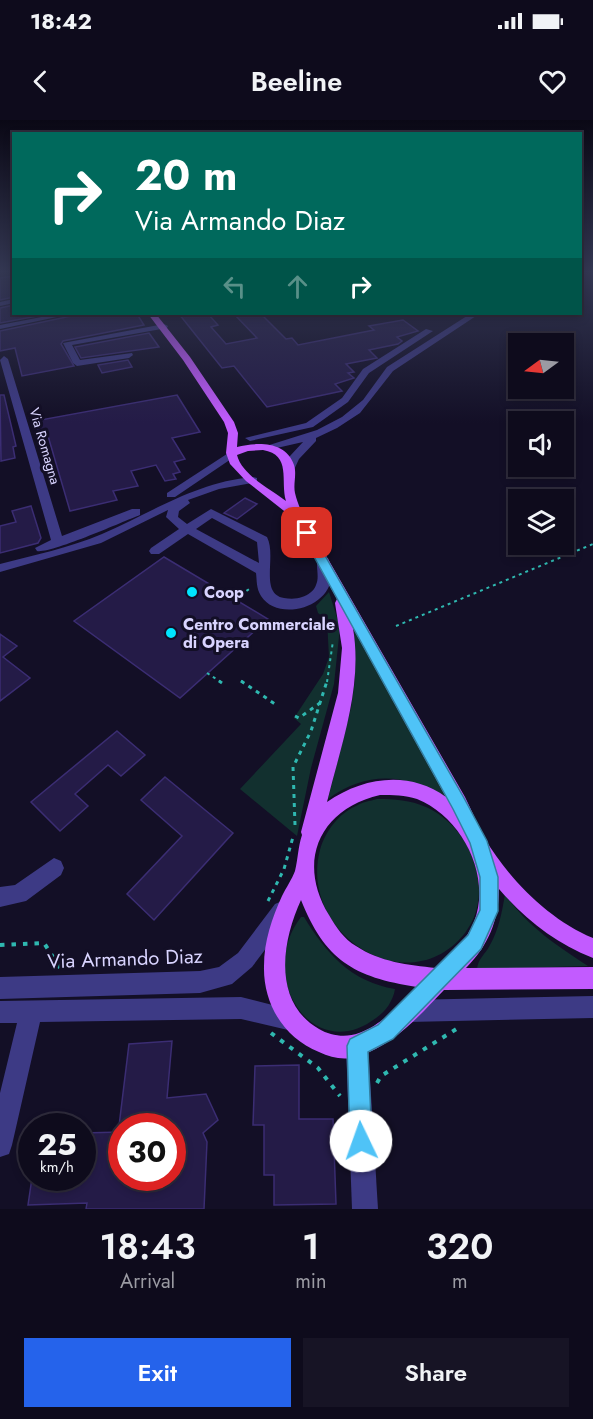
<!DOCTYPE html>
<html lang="en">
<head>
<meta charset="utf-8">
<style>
	:root { --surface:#0e0b1c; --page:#171425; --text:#f1f3f6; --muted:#9b9ba3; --line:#2e2b3b; --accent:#2563eb }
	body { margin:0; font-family:Jost,sans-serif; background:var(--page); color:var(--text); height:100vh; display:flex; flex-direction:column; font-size:22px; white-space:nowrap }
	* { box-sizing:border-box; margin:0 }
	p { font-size:20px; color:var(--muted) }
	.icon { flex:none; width:33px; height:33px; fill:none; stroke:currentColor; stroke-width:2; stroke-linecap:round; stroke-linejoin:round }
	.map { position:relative; height:1089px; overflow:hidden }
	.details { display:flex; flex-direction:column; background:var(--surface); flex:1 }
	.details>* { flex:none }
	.top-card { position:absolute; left:12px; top:12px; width:570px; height:183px; border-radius:0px; box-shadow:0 3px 9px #0003,0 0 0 2px var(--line); background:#00695c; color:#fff; overflow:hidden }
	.needle { width:39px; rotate:255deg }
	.fabs { position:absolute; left:508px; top:213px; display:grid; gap:12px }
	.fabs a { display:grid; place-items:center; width:66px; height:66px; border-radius:0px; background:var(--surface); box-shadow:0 3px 9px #0003,0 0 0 2px var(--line); font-size:30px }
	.speed { position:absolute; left:18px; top:993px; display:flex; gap:12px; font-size:30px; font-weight:700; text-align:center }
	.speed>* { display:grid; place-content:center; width:78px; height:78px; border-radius:50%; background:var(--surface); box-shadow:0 3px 9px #0003,0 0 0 2px var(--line); line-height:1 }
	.speed small { font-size:15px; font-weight:400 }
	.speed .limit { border:9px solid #d22; background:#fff; color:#111 }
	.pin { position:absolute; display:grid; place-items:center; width:51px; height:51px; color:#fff; margin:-26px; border-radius:12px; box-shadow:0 3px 9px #0006 }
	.me { position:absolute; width:66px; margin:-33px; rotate:357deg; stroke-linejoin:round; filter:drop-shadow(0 0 4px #0008) }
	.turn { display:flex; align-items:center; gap:21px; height:126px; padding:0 24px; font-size:27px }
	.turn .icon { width:78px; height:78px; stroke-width:2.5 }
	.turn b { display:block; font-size:42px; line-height:51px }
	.lanes { display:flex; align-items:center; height:57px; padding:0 24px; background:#0003; justify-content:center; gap:30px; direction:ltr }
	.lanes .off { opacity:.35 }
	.eta { display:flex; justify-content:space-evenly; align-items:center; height:102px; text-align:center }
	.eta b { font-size:36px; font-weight:600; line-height:42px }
	.cta { display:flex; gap:12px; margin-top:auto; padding:12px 24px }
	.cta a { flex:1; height:69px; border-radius:0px; background:var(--accent); color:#fff; font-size:24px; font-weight:600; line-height:69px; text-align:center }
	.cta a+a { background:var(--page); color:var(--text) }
	.status { display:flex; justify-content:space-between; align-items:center; height:42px; padding:0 30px; background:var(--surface); direction:ltr }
	.status svg { height:16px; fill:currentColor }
	header { display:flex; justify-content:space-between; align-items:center; height:78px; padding:0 24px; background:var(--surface); font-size:27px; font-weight:600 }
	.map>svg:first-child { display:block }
	.green { fill:#12302f }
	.building { fill:#241b47; stroke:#3b2d73; stroke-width:1.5 }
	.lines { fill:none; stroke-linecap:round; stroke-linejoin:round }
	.path-far2 { stroke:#2fb8b0; stroke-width:2; stroke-dasharray:3 4; stroke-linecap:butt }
	.path-far1 { stroke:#2fb8b0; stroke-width:3; stroke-dasharray:4 5; stroke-linecap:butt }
	.path { stroke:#2fb8b0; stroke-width:4; stroke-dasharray:4.5 7; stroke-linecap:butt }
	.minor { fill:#3d3a85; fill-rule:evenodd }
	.major { fill:#c25bff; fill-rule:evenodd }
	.route { fill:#4fc3f7; stroke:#337fa1; stroke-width:1.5 }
	.poi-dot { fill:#00e5ff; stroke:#130f26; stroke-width:2 }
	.labels { text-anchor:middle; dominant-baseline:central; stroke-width:6; stroke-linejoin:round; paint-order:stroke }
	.far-street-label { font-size:14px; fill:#d9d4ff; stroke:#130f26 }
	.poi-label { font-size:16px; font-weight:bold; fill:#d9d4ff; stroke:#130f26; text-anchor:start }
	.near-street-label { font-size:20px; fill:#d9d4ff; stroke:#130f26 }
</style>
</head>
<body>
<div class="status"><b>18:42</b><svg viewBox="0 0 49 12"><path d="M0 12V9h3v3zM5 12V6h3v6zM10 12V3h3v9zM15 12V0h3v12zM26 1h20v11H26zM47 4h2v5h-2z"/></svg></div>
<header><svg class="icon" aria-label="back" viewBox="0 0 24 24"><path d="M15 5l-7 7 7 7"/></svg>Beeline<svg class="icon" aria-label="heart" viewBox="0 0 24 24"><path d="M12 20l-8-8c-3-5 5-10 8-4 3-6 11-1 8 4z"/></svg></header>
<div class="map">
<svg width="593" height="1089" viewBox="0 0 593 1089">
	<rect width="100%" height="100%" fill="#130f26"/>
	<!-- green -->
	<g class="green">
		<polygon points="329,472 340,507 334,564 311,648 297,716 240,669 301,604 294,598 323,554 329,537 327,500 318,493 316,486"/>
		<path d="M354,511H357L447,678C406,654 368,650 328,679L351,588L355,560Z"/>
		<path d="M377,679C395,679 410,680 426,687C471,707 497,772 465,813C408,885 298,813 320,730C325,712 338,694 356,686C362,682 370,681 377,679Z"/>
		<path d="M505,774C527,806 556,825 588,846L477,849C478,838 485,835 490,825C499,809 502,792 505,774Z"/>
		<path d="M301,797H304C326,833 351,862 395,869C393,881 386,891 376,898C313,946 255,857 301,797Z"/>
	</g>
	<!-- building -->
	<g class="building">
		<polygon points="14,156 14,177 0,180 0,158"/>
		<polygon points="14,185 14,194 48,194 0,203 0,188"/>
		<polygon points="73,194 96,194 96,196 137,194 144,205 63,221 61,224 74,246 22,256 15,228 0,231 0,211 71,196"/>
		<polygon points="179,194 208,194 218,205 211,207 226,224 257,218 234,194 261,194 286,219 292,218 298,225 374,210 369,206 403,200 418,211 397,217 402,221 398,224 369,230 377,238 346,244 354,252 348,253 354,258 335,264 342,271 267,287 234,246 222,248"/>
		<polygon points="149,213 159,227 81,238 75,227"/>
		<polygon points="128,240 132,247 102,253 98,245"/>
		<polygon points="0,275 4,275 16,326 13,327 15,338 1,341"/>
		<polygon points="177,275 200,312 172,318 185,339 174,342 180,352 173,354 176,359 165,361 156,345 131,351 138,366 113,371 117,380 70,391 48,316 40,318 35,301"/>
		<polygon points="245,378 257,384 237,399 224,393"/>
		<polygon points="31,386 41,418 38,423 0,433 0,406 16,402 12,391"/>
		<polygon points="164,437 268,499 180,578 74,501"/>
		<polygon points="0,514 17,526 3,537 30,558 0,581"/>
		<polygon points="117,611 145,635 121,656 108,645 75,674 88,686 60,711 31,682"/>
		<polygon points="165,657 233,713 154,800 127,774 182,716 141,680"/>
		<polygon points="172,921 167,978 206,974 218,1000 203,1013 207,1022 204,1089 86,1089 87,1083 28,1085 32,1058 82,1058 82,1013 122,1012 122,1058 172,1058 172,1006 119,1006 129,924"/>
		<polygon points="299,945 299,999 333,999 336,1084 274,1085 274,1055 264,1055 264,1005 253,1005 255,946"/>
	</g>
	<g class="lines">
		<!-- path-far2 -->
		<g class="path-far2">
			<polyline points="235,479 252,467"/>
			<polyline points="396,506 593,424"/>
			<polyline points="207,553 221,562"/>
			<polyline points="241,561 243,562"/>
			<polyline points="327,562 333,521"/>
		</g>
		<!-- path-far1 -->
		<g class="path-far1">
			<polyline points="219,561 222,563"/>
			<polyline points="241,561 278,586"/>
			<polyline points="295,596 299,598 320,583"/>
			<polyline points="295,705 293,647 311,611 327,561"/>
			<polyline points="268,781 284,749 293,717"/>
		</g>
		<!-- path -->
		<g class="path">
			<polyline points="0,825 44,823 60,848"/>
			<polyline points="271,913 318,948 340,976"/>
			<polyline points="377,963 381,956 458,908"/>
		</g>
		<!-- minor -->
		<g class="minor">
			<polygon points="14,179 14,183 0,186 0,182"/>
			<polygon points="57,194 71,194 0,209 0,205"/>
			<polygon points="470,194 479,194 393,251 360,293 337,308 316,318 316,321 299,339 293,352 285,352 284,350 290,336 303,322 268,330 263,327 317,310 342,297 363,280 387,247"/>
			<polygon points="164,204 168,206 167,208 72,225 80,240 132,233 133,235 129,238 77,246 73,243 63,223"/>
			<polygon points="426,209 433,211 369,253 348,282 313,307 250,321 245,318 306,303 342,278 363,249"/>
			<path d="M4,236L8,239L62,416L132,389H140V395C122,402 50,434 37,431L35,428L51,420L0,240Z"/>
			<polygon points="233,330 237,331 237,335 175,377 167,377 167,373"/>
			<path d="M253,357L257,358V362L219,369L188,380L190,383L179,391L178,397L187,404L211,389L267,417C277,436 259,474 284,478C290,479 297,479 302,477C308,475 314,471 316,465C320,456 315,446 318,438H328C348,483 280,506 261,476C256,468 257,461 256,453L188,414L159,434H151L149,431L151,428L179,409L166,397L168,390L101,423L0,452V444C34,435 69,428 102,414C153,392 196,362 253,357ZM212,398L257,422L259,443L196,409Z"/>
			<polygon points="54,738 61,741 64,748 61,755 26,781 0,787 0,767 15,765"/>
			<polygon points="282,781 289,784 292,791 289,798 252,847 232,864 200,873 0,879 0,857 200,851 219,847 238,833 275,784"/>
			<polygon points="593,876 593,898 408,902 400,899 397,891 400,883 408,880"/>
			<polygon points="241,877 296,891 299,899 296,907 288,910 241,899 40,902 12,1025 9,1034 0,1037 0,973 17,903 0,903 0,881"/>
			<polygon points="357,915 365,918 368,926 378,1089 352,1089 346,926 349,918"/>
		</g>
		<!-- major -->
		<path class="major" d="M148,194H156L190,237L234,302L238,313L237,327C257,322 286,321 294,345C297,354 293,364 295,373C297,382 301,391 305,399L465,677C472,691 478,706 485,719C509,759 549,800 593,818V838C555,823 526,800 499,769C499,800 488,826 466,848L593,847V869L444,870C419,896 395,924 359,936C345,941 332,938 319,932C284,918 263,884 264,846C264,821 272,798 282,776C286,768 292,759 295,751C298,739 298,727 302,715L301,712L338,573L342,528L335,483L337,479L293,398L246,361L230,344L226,333L228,313L224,302L183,240ZM263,330C292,335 280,361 286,381C270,369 242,355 237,335L248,331ZM353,508L446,677C409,650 363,657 327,682C341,625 363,567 353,508ZM380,675C393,675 405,675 417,679C462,697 492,756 474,802C467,821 450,834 436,848C408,845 380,842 356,826C344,819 336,807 329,795C296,741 320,689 380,675ZM301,780C325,840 353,857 417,867C400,884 382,905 359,913C346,918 331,916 319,909C272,882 282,821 301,780Z"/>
	</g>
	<!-- sky -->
	<linearGradient id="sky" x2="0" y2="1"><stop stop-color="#0a0815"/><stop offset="0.5" stop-color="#333752"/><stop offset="1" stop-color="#333752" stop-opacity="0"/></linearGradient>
	<rect width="593" height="303" fill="url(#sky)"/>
	<!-- route -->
	<polygon class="route" points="307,409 312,413 464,678 487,721 498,757 498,791 481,829 393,919 368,932 372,1021 369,1029 361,1032 353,1029 350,1021 347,926 350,919 378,905 468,815 480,790 480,757 470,723 453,689 301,413"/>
	<!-- markers -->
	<g class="poi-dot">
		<circle cx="192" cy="472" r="6"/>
		<circle cx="171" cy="513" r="6"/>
	</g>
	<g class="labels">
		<!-- far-street labels -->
		<g class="far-street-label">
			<text transform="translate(45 326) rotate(74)">Via Romagna</text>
		</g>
		<!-- poi labels -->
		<g class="poi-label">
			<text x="204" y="472">Coop</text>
			<text x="183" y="504">Centro Commerciale<tspan x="183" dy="18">di Opera</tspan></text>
		</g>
		<!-- near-street labels -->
		<g class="near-street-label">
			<text transform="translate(125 839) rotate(-2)">Via Armando Diaz</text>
		</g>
	</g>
</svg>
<div class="fabs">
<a><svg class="needle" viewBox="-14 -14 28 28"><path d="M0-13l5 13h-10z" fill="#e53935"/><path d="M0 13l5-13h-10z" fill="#9b9ba3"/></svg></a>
<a><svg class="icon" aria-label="sound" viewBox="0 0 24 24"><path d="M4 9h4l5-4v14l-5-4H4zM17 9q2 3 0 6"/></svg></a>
<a><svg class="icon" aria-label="layers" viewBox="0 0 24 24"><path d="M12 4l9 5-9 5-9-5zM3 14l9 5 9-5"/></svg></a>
</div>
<div class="speed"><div>25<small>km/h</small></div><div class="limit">30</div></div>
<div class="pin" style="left:307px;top:413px;background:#d93025"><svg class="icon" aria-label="arrive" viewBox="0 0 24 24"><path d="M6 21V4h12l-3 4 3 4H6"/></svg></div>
<svg class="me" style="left:361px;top:1021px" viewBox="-20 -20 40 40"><circle r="19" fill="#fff"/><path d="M0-13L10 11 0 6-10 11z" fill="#4fc3f7"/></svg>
<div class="top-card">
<div class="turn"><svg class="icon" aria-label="right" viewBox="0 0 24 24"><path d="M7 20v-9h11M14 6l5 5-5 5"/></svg><div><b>20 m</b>Via Armando Diaz</div></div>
<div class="lanes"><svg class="icon off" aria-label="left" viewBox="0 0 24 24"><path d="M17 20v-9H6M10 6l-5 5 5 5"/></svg><svg class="icon off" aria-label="ahead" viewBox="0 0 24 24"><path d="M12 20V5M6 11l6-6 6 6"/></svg><svg class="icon" aria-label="right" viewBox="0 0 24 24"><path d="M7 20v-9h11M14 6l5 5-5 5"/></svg></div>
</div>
</div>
<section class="details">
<div class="eta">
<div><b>18:43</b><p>Arrival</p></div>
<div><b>1</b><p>min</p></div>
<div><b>320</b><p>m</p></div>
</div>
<div class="cta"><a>Exit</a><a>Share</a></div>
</section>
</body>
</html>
